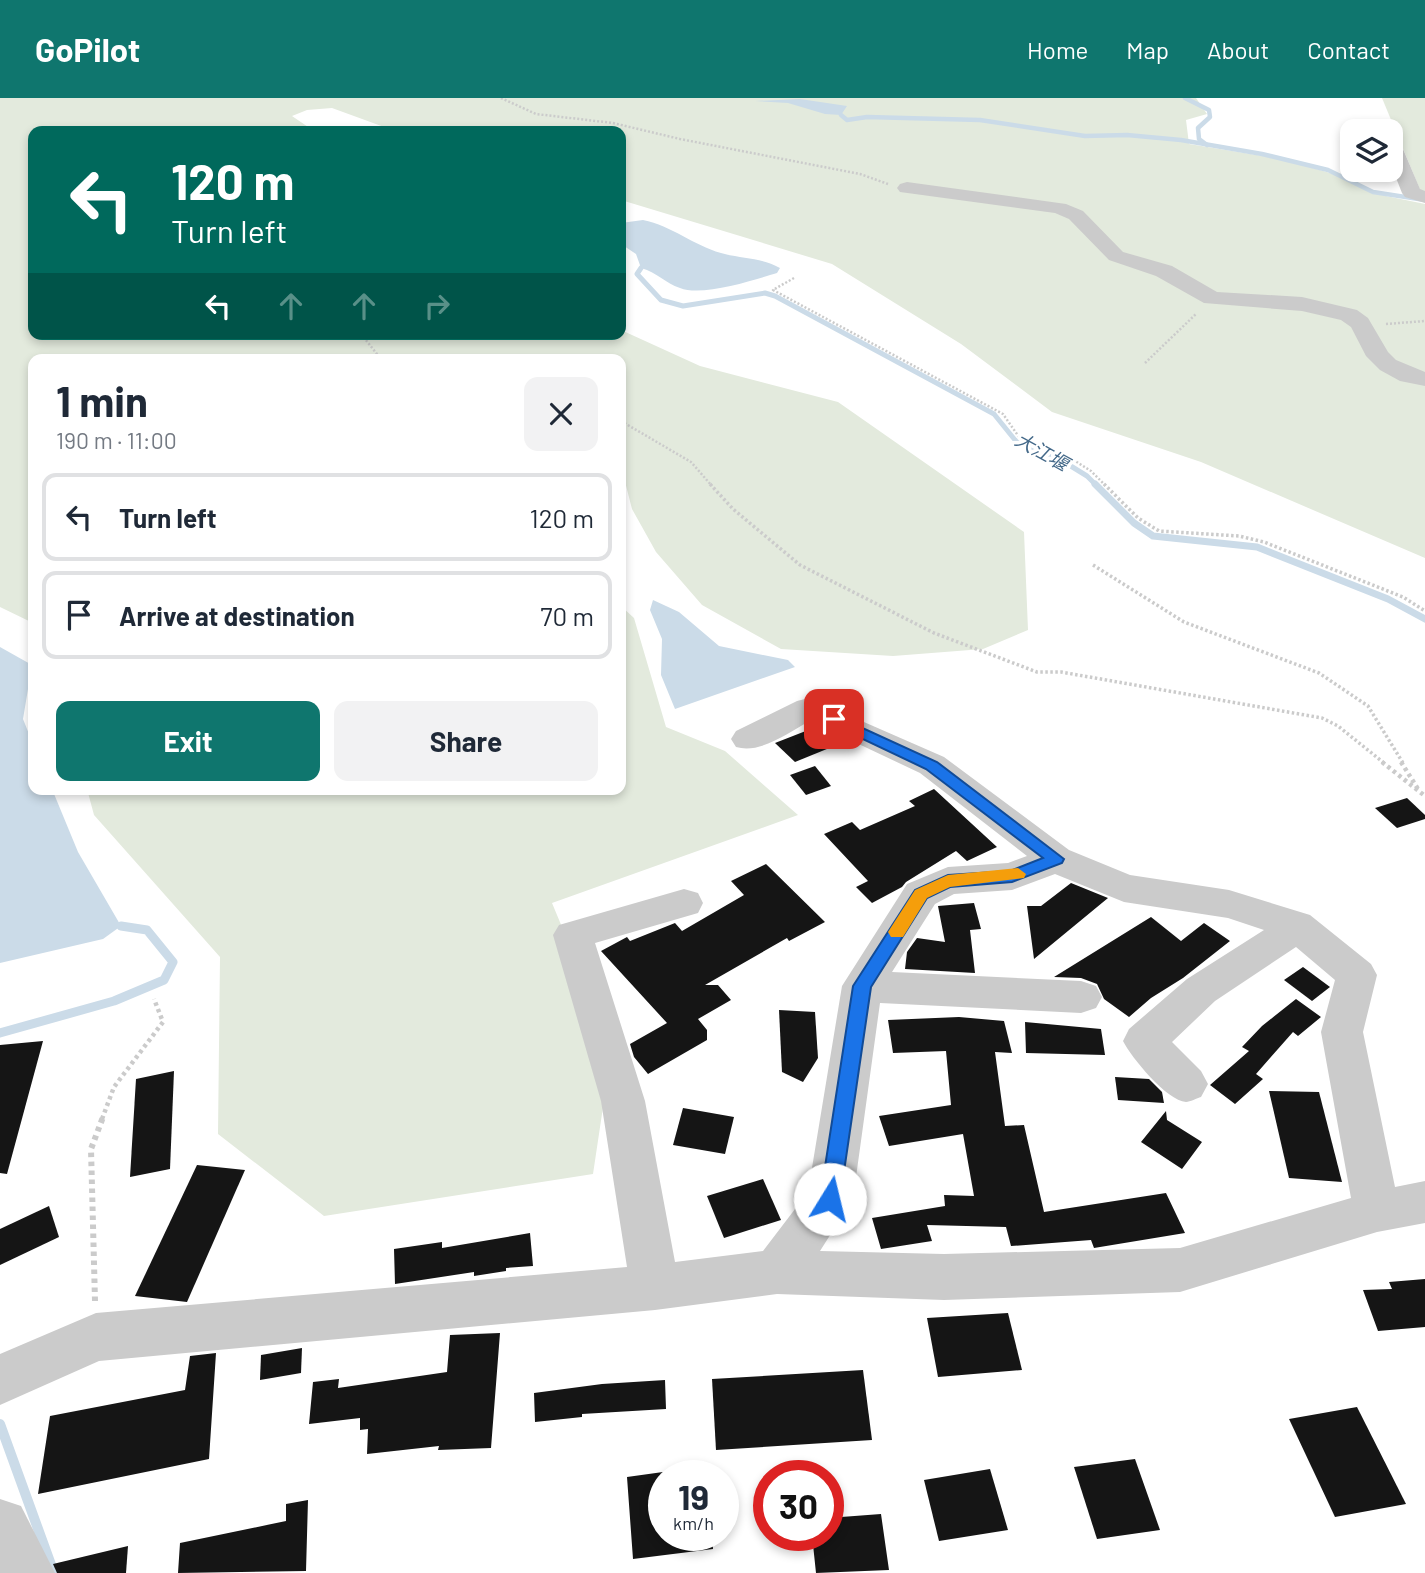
<!DOCTYPE html>
<html lang="en">
<head>
<meta charset="utf-8">
<style>
	:root { --surface:#fff; --page:#f2f2f3; --text:#1f2937; --muted:#747a83; --line:#e0e1e3; --accent:#0f766e }
	body { margin:0; font-family:Barlow,"Noto Sans JP",sans-serif; background:var(--page); color:var(--text); height:100vh; display:flex; flex-direction:column; font-size:26px; white-space:nowrap }
	* { box-sizing:border-box; margin:0 }
	p { font-size:23px; color:var(--muted) }
	.icon { flex:none; width:38px; height:38px; fill:none; stroke:currentColor; stroke-width:2; stroke-linecap:round; stroke-linejoin:round }
	.map { position:relative; flex:1; overflow:hidden }
	.drawer { position:absolute; left:28px; top:256px; width:598px; height:441px; display:flex; flex-direction:column; background:var(--surface); border-radius:14px; box-shadow:0 4px 10px #0003 }
	.drawer>* { flex:none }
	.hud { position:absolute; left:28px; top:28px; width:598px; height:214px; border-radius:14px; box-shadow:0 4px 10px #0003; background:#00695c; color:#fff; overflow:hidden }
	.tools { position:absolute; left:1340px; top:21px; display:grid; gap:14px }
	.tools a { display:grid; place-items:center; width:63px; height:63px; border-radius:14px; background:var(--surface); box-shadow:0 4px 10px #0003; font-size:35px }
	.speed { position:absolute; left:648px; top:1362px; display:flex; gap:14px; font-size:35px; font-weight:700; text-align:center }
	.speed>* { display:grid; place-content:center; width:91px; height:91px; border-radius:50%; background:var(--surface); box-shadow:0 4px 10px #0003; line-height:1 }
	.speed small { font-size:18px; font-weight:400 }
	.speed .limit { border:10px solid #d22; background:#fff; color:#111 }
	.pin { position:absolute; display:grid; place-items:center; width:60px; height:60px; color:#fff; margin:-30px; border-radius:14px; box-shadow:0 4px 10px #0006 }
	.me { position:absolute; width:77px; margin:-38px; rotate:9deg; stroke-linejoin:round; filter:drop-shadow(0 0 5px #0008) }
	.turn { display:flex; align-items:center; gap:24px; height:147px; padding:0 28px; font-size:32px }
	.turn .icon { width:91px; height:91px; stroke-width:2.5 }
	.turn b { display:block; font-size:49px; line-height:60px }
	.lanes { display:flex; align-items:center; height:66px; padding:0 28px; background:#0003; justify-content:center; gap:35px; direction:ltr }
	.lanes .off { opacity:.35 }
	.round { display:grid; place-items:center; flex:none; width:74px; height:74px; border-radius:14px; background:var(--page) }
	.head { display:flex; align-items:center; justify-content:space-between; height:119px; padding:0 28px }
	h1 { font-size:42px; font-weight:700; line-height:52px }
	.button { display:flex; gap:14px; margin-top:auto; padding:14px 28px }
	.button a { flex:1; height:80px; border-radius:14px; background:var(--accent); color:#fff; font-size:28px; font-weight:700; line-height:80px; text-align:center }
	.button a+a { background:var(--page); color:var(--text) }
	ul { padding:0; list-style:none }
	li { display:flex; align-items:center; gap:21px; height:88px; margin:0 14px 10px; padding:0 14px; border:4px solid var(--line); border-radius:14px }
	li div { flex:1 }
	li b { display:block; font-size:26px }
	li em { font-style:normal }
	header { display:flex; align-items:center; gap:42px; box-sizing:border-box; height:98px; padding:0 35px; background:var(--accent); color:#fff }
	header strong { font-size:33px }
	nav { display:flex; gap:38px; margin-inline-start:auto; font-size:24px }
	.map>svg:first-child { display:block }
	.green { fill:#e3eadd }
	.water { fill:#cbdbe8 }
	.lines { fill:none; stroke-linecap:round; stroke-linejoin:round }
	.stream-far4 { stroke:#cbdbe8; stroke-width:4.5 }
	.stream-far3 { stroke:#cbdbe8; stroke-width:5 }
	.stream-far2 { stroke:#cbdbe8; stroke-width:7 }
	.stream-far1 { stroke:#cbdbe8; stroke-width:9 }
	.stream { stroke:#cbdbe8; stroke-width:10 }
	.building { fill:#151515 }
	.path-far3 { stroke:#cbcbcb; stroke-width:2.5; stroke-dasharray:2 2; stroke-linecap:butt }
	.path-far2 { stroke:#cbcbcb; stroke-width:3.5; stroke-dasharray:2.5 2.5; stroke-linecap:butt }
	.path-far1 { stroke:#cbcbcb; stroke-width:4.5; stroke-dasharray:3.5 3.5; stroke-linecap:butt }
	.path { stroke:#cbcbcb; stroke-width:6; stroke-dasharray:4.5 4.5; stroke-linecap:butt }
	.minor { fill:#cbcbcb; fill-rule:evenodd }
	.route { fill:#1a73e8; stroke:#114b97; stroke-width:2 }
	.slow { fill:#f59e0b }
	.labels { text-anchor:middle; dominant-baseline:central; stroke-width:7; stroke-linejoin:round; paint-order:stroke }
	.far-water-label { font-size:19px; font-style:italic; fill:#446989; stroke:#fff }
</style>
</head>
<body>
<header>
<strong>GoPilot</strong>
<nav><a>Home</a><a>Map</a><a>About</a><a>Contact</a></nav>
</header>
<div class="map">
<svg width="1425" height="1475" viewBox="0 0 1425 1475">
	<rect width="100%" height="100%" fill="#fff"/>
	<!-- green -->
	<g class="green">
		<polygon points="0,0 1196,0 1207,16 1186,22 1189,46 1282,61 1330,75 1386,98 1425,106 1425,460 1201,364 1052,314 961,246 832,166 621,102 621,33 395,33 332,10 307,12 292,18 314,33 33,33 33,236 621,236 621,232 700,268 838,304 1024,434 1028,532 983,551 893,558 781,551 702,507 656,454 632,411 621,368 621,261 33,261 33,525 0,509"/>
		<polygon points="1382,0 1425,0 1425,96 1421,94"/>
		<polygon points="621,508 634,520 666,629 725,653 798,717 552,805 612,949 593,1076 324,1118 218,1036 220,859 94,717 87,691 621,691"/>
	</g>
	<!-- water -->
	<g class="water">
		<polygon points="800,1 847,8 841,17 825,16 788,5 755,3"/>
		<path d="M643,122C672,128 693,147 721,155C742,161 760,159 780,170L777,175C754,182 702,199 680,190C665,185 658,175 641,170L636,156L621,146V125Z"/>
		<polygon points="653,502 679,514 719,548 788,562 795,569 675,611 661,577 662,541 650,512"/>
		<polygon points="0,549 32,567 23,621 33,646 33,691 52,691 78,754 121,828 103,841 0,865"/>
	</g>
	<g class="lines">
		<!-- stream-far4 -->
		<g class="stream-far4">
			<polyline points="1185,0 1209,12 1210,19 1198,30 1199,41 1207,47"/>
			<polyline points="841,17 847,22 867,19 980,22 1085,38 1127,37 1181,42 1262,56 1328,72 1373,94 1425,102"/>
			<polyline points="1376,25 1380,33"/>
		</g>
		<!-- stream-far3 -->
		<polyline class="stream-far3" points="641,170 637,176 661,202 683,208 765,195 775,198 994,316 1015,342 1030,351 1061,362 1087,378 1097,388"/>
		<!-- stream-far2 -->
		<polyline class="stream-far2" points="1095,386 1134,425 1153,438 1257,449 1388,501 1425,521"/>
		<!-- stream-far1 -->
		<polyline class="stream-far1" points="0,935 114,903 164,882 173,864 147,832 121,828"/>
		<!-- stream -->
		<polyline class="stream" points="0,1326 54,1475"/>
	</g>
	<!-- building -->
	<g class="building">
		<polygon points="816,629 844,644 795,664 775,645"/>
		<polygon points="815,668 831,688 806,697 790,677"/>
		<polygon points="934,691 997,749 967,763 956,753 906,784 902,789 872,805 856,789 868,783 824,736 852,724 860,732 915,708 909,703"/>
		<polygon points="1407,700 1425,717 1425,721 1397,730 1375,710"/>
		<polygon points="766,766 825,824 789,843 787,840 705,887 718,887 731,902 698,921 707,932 707,942 648,976 634,959 630,946 667,925 601,853 627,839 630,843 675,825 682,833 744,797 731,783"/>
		<polygon points="1071,785 1108,800 1034,861 1027,808 1041,808"/>
		<polygon points="974,805 981,831 970,832 975,875 905,871 907,854 917,840 945,844 938,808"/>
		<polygon points="1151,819 1181,843 1204,825 1230,843 1183,880 1151,900 1129,919 1104,901 1097,886 1081,880 1054,879"/>
		<polygon points="1303,869 1330,889 1312,903 1284,882"/>
		<polygon points="1296,901 1321,919 1298,938 1293,934 1256,976 1263,981 1235,1006 1210,987 1249,953 1242,949 1262,928"/>
		<polygon points="779,912 815,914 818,960 803,984 782,974"/>
		<polygon points="959,919 1004,923 1012,955 995,954 1005,1028 1024,1027 1044,1114 1166,1095 1185,1135 1100,1149 1094,1150 1091,1142 1011,1148 1006,1129 927,1127 932,1143 881,1151 872,1120 945,1108 944,1097 974,1098 963,1036 889,1048 879,1018 951,1007 946,953 893,955 888,922"/>
		<polygon points="1025,924 1101,931 1105,957 1026,955"/>
		<polygon points="43,943 7,1076 0,1075 0,947"/>
		<polygon points="174,973 170,1071 130,1079 136,981"/>
		<polygon points="1115,979 1149,981 1162,994 1164,1005 1118,1002"/>
		<polygon points="1269,993 1319,994 1342,1084 1289,1080"/>
		<polygon points="683,1010 734,1019 725,1056 673,1047"/>
		<polygon points="1166,1013 1167,1022 1202,1044 1182,1071 1141,1044"/>
		<polygon points="197,1067 245,1072 187,1204 135,1198"/>
		<polygon points="763,1081 781,1122 724,1140 707,1098"/>
		<polygon points="49,1108 59,1139 0,1167 0,1131"/>
		<polygon points="530,1135 533,1168 506,1170 506,1173 474,1178 474,1174 395,1186 394,1151 442,1144 442,1150"/>
		<polygon points="1425,1181 1425,1229 1378,1233 1363,1192 1392,1191 1389,1184"/>
		<polygon points="1008,1215 1022,1272 938,1279 927,1220"/>
		<polygon points="500,1235 491,1350 438,1352 439,1348 367,1356 368,1331 360,1332 360,1320 309,1326 313,1284 339,1281 338,1290 447,1274 450,1237"/>
		<polygon points="302,1250 301,1275 260,1282 261,1257"/>
		<polygon points="216,1255 209,1361 38,1396 50,1318 185,1292 190,1258"/>
		<polygon points="863,1272 872,1342 716,1352 712,1281"/>
		<polygon points="665,1282 666,1311 582,1316 582,1319 535,1324 534,1295 602,1286"/>
		<polygon points="1357,1309 1406,1406 1335,1419 1289,1321"/>
		<polygon points="1135,1361 1160,1432 1097,1441 1074,1369"/>
		<polygon points="990,1371 1008,1432 939,1443 924,1382"/>
		<polygon points="663,1374 663,1437 712,1437 713,1451 633,1461 627,1379"/>
		<polygon points="308,1402 306,1473 178,1475 180,1445 286,1423 286,1406"/>
		<polygon points="881,1416 889,1472 816,1475 812,1437 828,1437 828,1420"/>
		<polygon points="128,1448 126,1475 57,1475 53,1466"/>
	</g>
	<g class="lines">
		<!-- path-far3 -->
		<g class="path-far3">
			<polyline points="501,0 536,16 613,25 680,41 860,76 888,86"/>
			<polyline points="794,180 773,192 1003,316 1019,339 1072,361 1091,373 1106,388"/>
			<polyline points="1386,226 1425,223"/>
			<polyline points="361,236 381,261"/>
			<polyline points="1145,265 1196,216"/>
			<polyline points="621,323 691,364 712,388"/>
		</g>
		<!-- path-far2 -->
		<g class="path-far2">
			<polyline points="710,386 733,411 800,467 934,535 1037,574 1061,574 1322,620 1338,628 1384,665"/>
			<polyline points="1104,386 1138,420 1159,433 1239,438 1264,444 1403,499 1425,513"/>
			<polyline points="1093,467 1184,524 1319,575 1368,608 1403,665"/>
		</g>
		<!-- path-far1 -->
		<g class="path-far1">
			<polyline points="1382,664 1425,698"/>
			<polyline points="1401,664 1418,691"/>
			<polyline points="102,1021 114,989 163,924 154,901"/>
		</g>
		<!-- path -->
		<polyline class="path" points="95,1203 91,1051 103,1019"/>
		<!-- minor -->
		<g class="minor">
			<polygon points="1391,39 1400,44 1420,91 1425,93 1425,105 1405,99 1402,95 1391,67"/>
			<polygon points="907,84 1066,106 1083,113 1123,154 1172,168 1217,194 1302,199 1357,212 1368,220 1388,254 1396,262 1425,274 1425,288 1400,283 1380,272 1366,258 1351,229 1341,222 1302,213 1204,205 1156,178 1109,162 1069,121 1055,115 900,94 897,90 900,86"/>
			<path d="M809,600L944,659L1069,752L1130,777L1229,792L1310,817L1371,866L1377,877L1363,934L1395,1089L1425,1083V1125L1377,1134L1180,1194L944,1202L777,1196L655,1212L99,1263L0,1307V1256L96,1215L627,1169L601,1003L553,837L559,827L684,791L698,795L703,805L698,815L595,845L645,1003L675,1164L763,1153L808,1094L842,888L907,786L948,769L1008,765L1027,758L920,675L810,623C787,635 761,656 736,649L731,641L736,633L797,603ZM1055,776L1124,804L1228,820L1264,832L1187,881L1129,931L1123,943C1131,959 1167,1003 1186,1004C1190,1004 1197,1000 1201,999L1208,986L1201,973L1172,944L1215,903L1296,849L1335,882L1321,934L1351,1100L1180,1150L944,1156L820,1153L853,1101L880,905L1081,915L1096,910L1102,899L1096,888L1081,883L892,874L935,806L954,796L1012,792Z"/>
			<polygon points="0,1401 21,1408 55,1475 0,1475"/>
		</g>
	</g>
	<!-- route -->
	<polygon class="route" points="834,617 937,664 1064,761 1062,765 1012,784 950,789 927,800 871,889 840,1101 837,1107 830,1110 823,1107 820,1101 853,888 915,792 948,777 1010,773 1043,760 926,671 829,625 826,621 829,618"/>
	<!-- slow -->
	<polygon class="slow" points="1018,770 1026,776 1024,780 950,789 927,800 903,839 891,839 888,834 915,792 948,777"/>
	<g class="labels">
		<!-- far-water labels -->
		<g class="far-water-label">
			<text transform="translate(1042 353) rotate(29)">大江堰</text>
		</g>
	</g>
</svg>
<div class="tools">
<a><svg class="icon" aria-label="layers" viewBox="0 0 24 24"><path d="M12 4l9 5-9 5-9-5zM3 14l9 5 9-5"/></svg></a>
</div>
<div class="speed"><div>19<small>km/h</small></div><div class="limit">30</div></div>
<div class="pin" style="left:834px;top:621px;background:#d93025"><svg class="icon" aria-label="arrive" viewBox="0 0 24 24"><path d="M6 21V4h12l-3 4 3 4H6"/></svg></div>
<svg class="me" style="left:830px;top:1101px" viewBox="-20 -20 40 40"><circle r="19" fill="#fff"/><path d="M0-13L10 11 0 6-10 11z" fill="#1a73e8"/></svg>
<div class="hud">
<div class="turn"><svg class="icon" aria-label="left" viewBox="0 0 24 24"><path d="M17 20v-9H6M10 6l-5 5 5 5"/></svg><div><b>120 m</b>Turn left</div></div>
<div class="lanes"><svg class="icon" aria-label="left" viewBox="0 0 24 24"><path d="M17 20v-9H6M10 6l-5 5 5 5"/></svg><svg class="icon off" aria-label="ahead" viewBox="0 0 24 24"><path d="M12 20V5M6 11l6-6 6 6"/></svg><svg class="icon off" aria-label="ahead" viewBox="0 0 24 24"><path d="M12 20V5M6 11l6-6 6 6"/></svg><svg class="icon off" aria-label="right" viewBox="0 0 24 24"><path d="M7 20v-9h11M14 6l5 5-5 5"/></svg></div>
</div>
<section class="drawer">
<div class="head"><div><h1>1 min</h1><p>190 m · 11:00</p></div><a class="round"><svg class="icon" aria-label="close" viewBox="0 0 24 24"><path d="M6 6l12 12M18 6L6 18"/></svg></a></div>
<ul>
<li><svg class="icon" aria-label="left" viewBox="0 0 24 24"><path d="M17 20v-9H6M10 6l-5 5 5 5"/></svg><div><b>Turn left</b></div><em>120 m</em></li>
<li><svg class="icon" aria-label="arrive" viewBox="0 0 24 24"><path d="M6 21V4h12l-3 4 3 4H6"/></svg><div><b>Arrive at destination</b></div><em>70 m</em></li>
</ul>
<div class="button"><a>Exit</a><a>Share</a></div>
</section>
</div>
</body>
</html>
